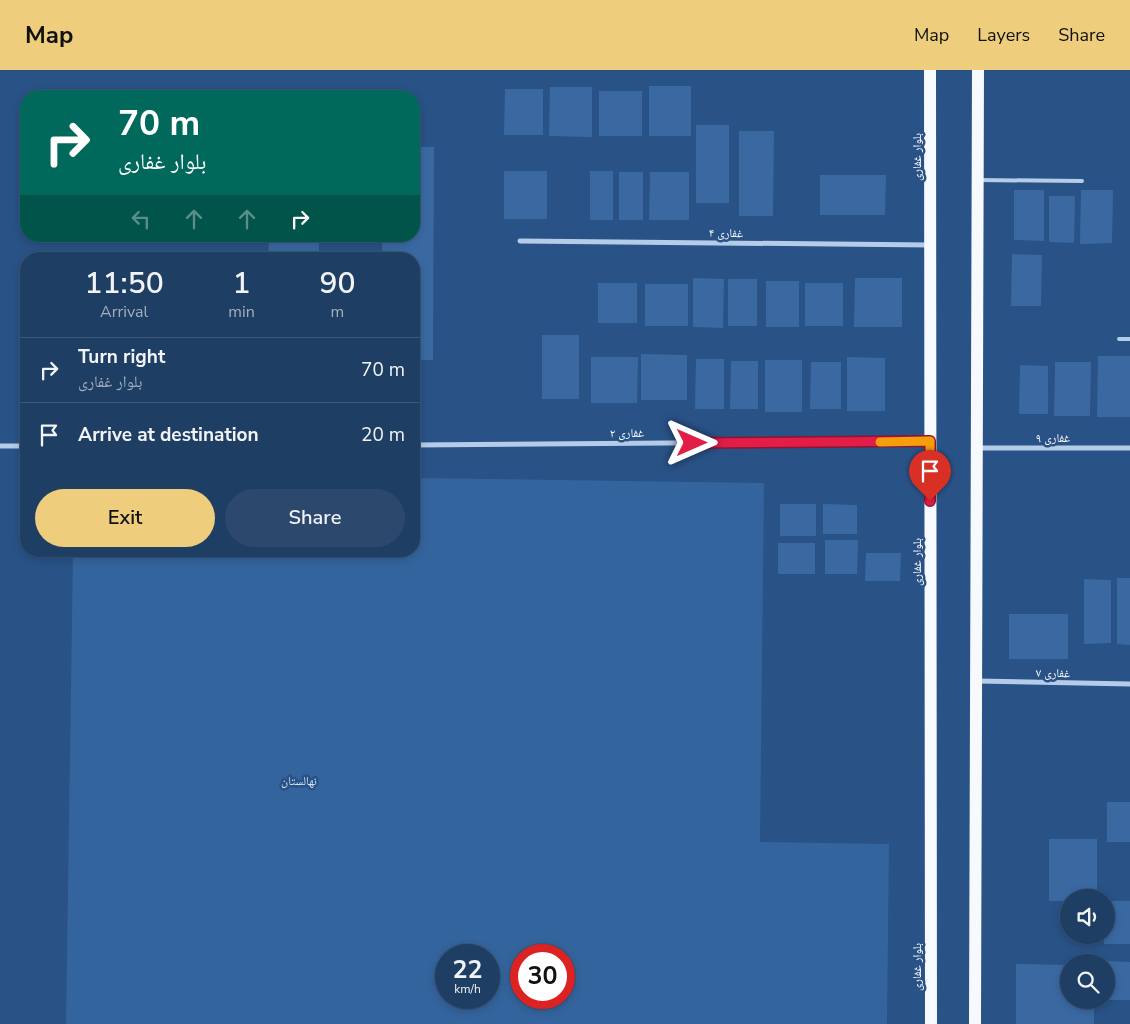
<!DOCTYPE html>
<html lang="en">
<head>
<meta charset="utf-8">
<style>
	:root { --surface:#1f3e64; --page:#2c496d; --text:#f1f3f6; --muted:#a1aebf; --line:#3c5778; --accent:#eecd7c }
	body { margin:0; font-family:"Nunito Sans","Noto Naskh Arabic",sans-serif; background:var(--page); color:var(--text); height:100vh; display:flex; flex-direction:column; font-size:19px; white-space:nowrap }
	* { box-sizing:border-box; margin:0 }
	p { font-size:16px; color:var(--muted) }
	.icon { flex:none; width:28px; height:28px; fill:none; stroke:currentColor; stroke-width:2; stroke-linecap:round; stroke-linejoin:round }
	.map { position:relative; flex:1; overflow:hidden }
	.panel { position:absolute; left:20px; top:182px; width:400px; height:305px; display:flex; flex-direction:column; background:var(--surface); border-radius:20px; box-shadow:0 2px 8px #0003,0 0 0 1px var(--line) }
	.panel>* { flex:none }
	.hud { position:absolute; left:20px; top:20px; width:400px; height:152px; border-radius:20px; box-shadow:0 2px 8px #0003,0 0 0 1px var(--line); background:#00695c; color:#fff; overflow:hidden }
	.fabs { position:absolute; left:1060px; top:819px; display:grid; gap:10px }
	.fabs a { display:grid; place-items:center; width:55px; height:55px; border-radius:50%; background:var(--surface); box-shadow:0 2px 8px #0003,0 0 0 1px var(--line); font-size:25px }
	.speed { position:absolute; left:435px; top:874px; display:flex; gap:10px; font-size:25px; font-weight:700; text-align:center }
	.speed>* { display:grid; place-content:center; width:65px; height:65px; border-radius:50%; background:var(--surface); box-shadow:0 2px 8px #0003,0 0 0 1px var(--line); line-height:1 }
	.speed small { font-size:12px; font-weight:400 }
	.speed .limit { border:8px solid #d22; background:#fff; color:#111 }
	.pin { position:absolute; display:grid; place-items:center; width:42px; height:42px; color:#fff; margin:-51px -21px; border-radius:50% 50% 50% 0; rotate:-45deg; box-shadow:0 0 5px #0007 }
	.pin .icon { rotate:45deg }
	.me { position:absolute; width:55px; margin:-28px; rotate:90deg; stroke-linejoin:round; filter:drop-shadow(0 0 4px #0008) }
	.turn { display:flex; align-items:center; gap:18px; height:105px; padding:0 15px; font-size:22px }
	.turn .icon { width:65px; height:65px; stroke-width:2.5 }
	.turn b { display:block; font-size:35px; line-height:42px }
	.lanes { display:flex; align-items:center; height:48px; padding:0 15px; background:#0003; justify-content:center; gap:25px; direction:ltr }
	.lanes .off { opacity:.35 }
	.eta { display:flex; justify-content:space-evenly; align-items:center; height:85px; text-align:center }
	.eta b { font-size:30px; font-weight:600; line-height:35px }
	.primary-button { display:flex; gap:10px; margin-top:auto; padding:10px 15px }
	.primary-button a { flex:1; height:58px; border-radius:30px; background:var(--accent); color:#111; font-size:20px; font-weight:600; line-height:58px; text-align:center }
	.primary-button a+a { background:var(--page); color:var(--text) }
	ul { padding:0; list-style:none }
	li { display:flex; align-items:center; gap:15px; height:65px; padding:0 15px; border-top:1px solid var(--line) }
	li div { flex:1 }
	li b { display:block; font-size:19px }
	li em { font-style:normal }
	header { display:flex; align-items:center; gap:30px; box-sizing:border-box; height:70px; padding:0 25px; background:var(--accent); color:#111 }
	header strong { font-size:24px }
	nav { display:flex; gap:28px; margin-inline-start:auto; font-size:18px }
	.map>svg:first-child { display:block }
	.green { fill:#34649d; fill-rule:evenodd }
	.building { fill:#3a69a2 }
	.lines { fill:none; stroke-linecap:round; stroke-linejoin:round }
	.lane { stroke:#b4cce7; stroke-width:4 }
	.street { stroke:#b4cce7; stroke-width:5 }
	.primary { stroke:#f6f9fe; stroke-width:12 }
	.route-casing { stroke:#92132f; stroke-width:12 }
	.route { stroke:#e11d48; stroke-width:9 }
	.slow { stroke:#f59e0b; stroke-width:9 }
	.labels { text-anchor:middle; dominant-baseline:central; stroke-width:5; stroke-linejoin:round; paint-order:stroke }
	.street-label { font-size:12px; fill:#fff; stroke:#295286 }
	.park-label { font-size:12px; fill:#d8e6f6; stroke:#295286 }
</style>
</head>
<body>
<header>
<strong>Map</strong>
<nav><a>Map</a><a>Layers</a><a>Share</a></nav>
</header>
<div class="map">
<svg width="1130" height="954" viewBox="0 0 1130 954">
	<rect width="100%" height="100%" fill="#295286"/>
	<!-- green -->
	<path class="green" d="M414,408L764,413L760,772L889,774L887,954H66L73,481H414ZM446,885H489V928H446ZM521,885H564V928H521Z"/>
	<!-- building -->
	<g class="building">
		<rect x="649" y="16" width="42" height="50"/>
		<polygon points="550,17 592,17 592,67 549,66"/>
		<polygon points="505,19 543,19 543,65 504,65"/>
		<rect x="599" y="21" width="43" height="45"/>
		<rect x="696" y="55" width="33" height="78"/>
		<polygon points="739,61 774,61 773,146 739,146"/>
		<polygon points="414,77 434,77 433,290 414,290 414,189 382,189 382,166 414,166"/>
		<rect x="504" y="101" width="43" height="48"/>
		<rect x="590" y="101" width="23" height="49"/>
		<rect x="619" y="102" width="24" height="48"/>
		<polygon points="650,102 689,102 689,150 649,150"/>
		<polygon points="820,105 886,105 885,145 820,145"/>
		<polygon points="1014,120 1044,120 1044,171 1014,170"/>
		<polygon points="1081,120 1113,120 1112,173 1080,174"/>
		<polygon points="1049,126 1075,126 1074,173 1049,172"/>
		<polygon points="269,166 319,166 319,189 268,189"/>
		<polygon points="1012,184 1042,185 1041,236 1011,236"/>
		<polygon points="693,208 724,209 723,258 693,257"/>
		<polygon points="855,208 902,208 902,257 854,257"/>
		<rect x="728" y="209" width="29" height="47"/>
		<rect x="766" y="211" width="33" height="46"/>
		<rect x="598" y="213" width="39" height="40"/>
		<rect x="805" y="213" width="38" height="43"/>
		<rect x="645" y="214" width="43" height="42"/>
		<rect x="542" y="265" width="37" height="64"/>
		<polygon points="641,284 687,285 687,330 641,330"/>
		<polygon points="1098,286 1130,286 1130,347 1097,347"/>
		<polygon points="591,287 638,287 637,333 591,333"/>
		<polygon points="847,287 885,288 885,341 847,341"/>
		<polygon points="696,289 724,289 724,339 695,339"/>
		<rect x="765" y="290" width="37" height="52"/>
		<polygon points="731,291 758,291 758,339 730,339"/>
		<polygon points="811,292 841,292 841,339 810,339"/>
		<polygon points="1055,292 1091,292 1090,346 1054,346"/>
		<polygon points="1020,295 1048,296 1048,344 1019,344"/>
		<rect x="780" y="434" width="36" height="32"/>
		<polygon points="823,434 857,435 857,464 823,464"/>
		<polygon points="825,470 858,470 857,504 825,504"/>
		<rect x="778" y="473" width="37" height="31"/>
		<polygon points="866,483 901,483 900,511 865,511"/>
		<polygon points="1117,508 1130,508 1130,575 1117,574"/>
		<polygon points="1084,509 1111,510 1111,573 1084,574"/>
		<rect x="1009" y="544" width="59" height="45"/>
		<rect x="1107" y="732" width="23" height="40"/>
		<polygon points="1049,769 1097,769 1097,828 1069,828 1069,831 1049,831"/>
		<polygon points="1106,831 1130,831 1130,874 1104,874 1104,865 1106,865"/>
		<polygon points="1108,891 1130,892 1130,930 1107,930"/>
		<polygon points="1016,894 1069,895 1069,930 1094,930 1094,954 1016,954"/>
	</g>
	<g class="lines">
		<!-- lane -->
		<g class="lane">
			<polyline points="979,110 1082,111"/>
			<polyline points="1119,269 1130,269"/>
		</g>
		<!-- street -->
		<g class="street">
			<polyline points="520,171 930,175"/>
			<polyline points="414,375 930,371"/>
			<polyline points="0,376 26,376"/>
			<polyline points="978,378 1130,378"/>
			<polyline points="977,611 1130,614"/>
		</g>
		<!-- primary -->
		<g class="primary">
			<polyline points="930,0 931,954"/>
			<polyline points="975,954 978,0"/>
		</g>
	</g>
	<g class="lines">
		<!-- route casing -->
		<g class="route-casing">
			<polyline id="route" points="692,373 930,371 930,431"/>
		</g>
		<!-- route -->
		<use href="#route" class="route"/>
		<!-- slow -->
		<polyline class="slow" points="880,372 930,371 930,380"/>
	</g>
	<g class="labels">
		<!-- street labels -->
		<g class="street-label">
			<text transform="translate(917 87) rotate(-90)">بلوار غفاری</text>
			<text transform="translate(726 163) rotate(1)">غفاری ۴</text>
			<text x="627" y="363">غفاری ۲</text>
			<text x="1053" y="368">غفاری ۹</text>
			<text transform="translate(917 492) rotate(-90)">بلوار غفاری</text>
			<text transform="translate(1053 603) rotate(1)">غفاری ۷</text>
			<text transform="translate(917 897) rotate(-90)">بلوار غفاری</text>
		</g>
		<!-- park labels -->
		<g class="park-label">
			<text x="299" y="711">نهالستان</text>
		</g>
	</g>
</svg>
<div class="fabs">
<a><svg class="icon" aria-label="sound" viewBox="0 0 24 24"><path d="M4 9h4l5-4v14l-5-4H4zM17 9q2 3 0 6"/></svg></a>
<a><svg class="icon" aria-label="search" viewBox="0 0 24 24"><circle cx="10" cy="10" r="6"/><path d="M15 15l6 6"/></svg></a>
</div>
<div class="speed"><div>22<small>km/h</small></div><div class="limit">30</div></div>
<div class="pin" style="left:930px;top:431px;background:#d93025"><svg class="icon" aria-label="arrive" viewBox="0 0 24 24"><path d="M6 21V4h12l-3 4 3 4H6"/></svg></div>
<svg class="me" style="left:692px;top:373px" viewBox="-20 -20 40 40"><path d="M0-17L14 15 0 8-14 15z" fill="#e11d48" stroke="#fff" stroke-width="4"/></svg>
<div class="hud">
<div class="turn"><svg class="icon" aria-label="right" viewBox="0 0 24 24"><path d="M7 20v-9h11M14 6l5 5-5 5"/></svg><div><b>70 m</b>بلوار غفاری</div></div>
<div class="lanes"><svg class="icon off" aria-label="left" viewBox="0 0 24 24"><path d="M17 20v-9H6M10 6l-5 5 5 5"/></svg><svg class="icon off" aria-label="ahead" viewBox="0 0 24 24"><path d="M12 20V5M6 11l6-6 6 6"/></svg><svg class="icon off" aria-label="ahead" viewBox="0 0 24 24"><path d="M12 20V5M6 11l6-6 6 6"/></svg><svg class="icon" aria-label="right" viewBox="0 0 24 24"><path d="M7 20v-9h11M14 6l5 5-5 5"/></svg></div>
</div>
<section class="panel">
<div class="eta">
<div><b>11:50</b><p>Arrival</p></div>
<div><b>1</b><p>min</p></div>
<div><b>90</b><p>m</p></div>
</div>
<ul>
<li><svg class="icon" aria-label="right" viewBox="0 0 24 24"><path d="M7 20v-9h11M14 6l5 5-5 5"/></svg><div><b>Turn right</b><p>بلوار غفاری</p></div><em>70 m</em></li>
<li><svg class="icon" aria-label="arrive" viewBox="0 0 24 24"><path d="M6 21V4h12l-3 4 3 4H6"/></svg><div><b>Arrive at destination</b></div><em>20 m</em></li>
</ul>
<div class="primary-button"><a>Exit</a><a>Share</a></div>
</section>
</div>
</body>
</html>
